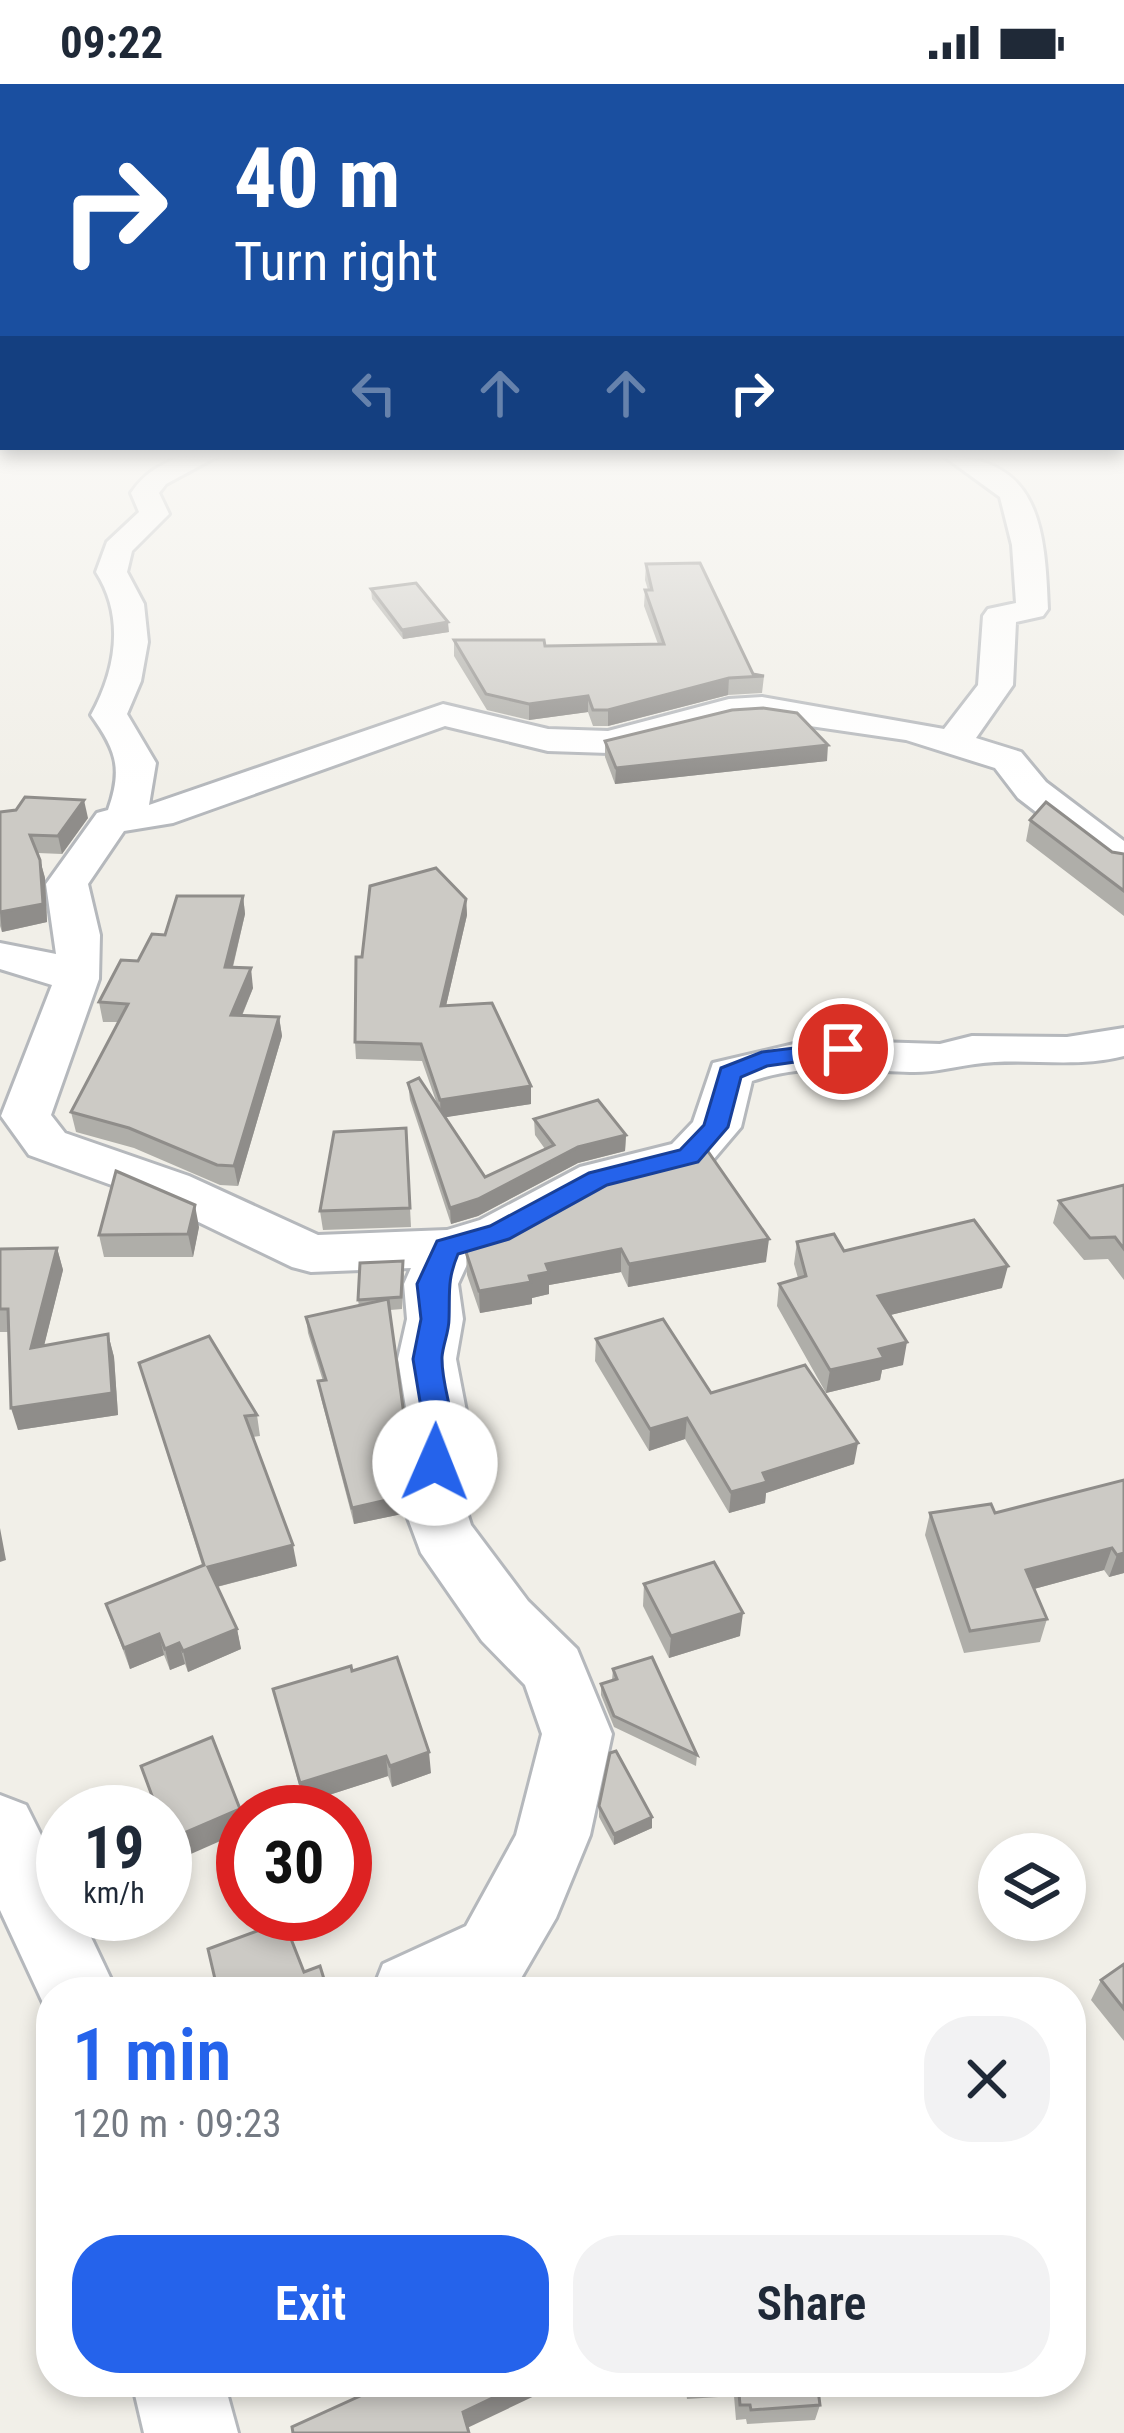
<!DOCTYPE html>
<html lang="en">
<head>
<meta charset="utf-8">
<style>
	:root { --surface:#fff; --page:#f2f2f3; --text:#1f2937; --muted:#747a83; --accent:#2563eb }
	body { margin:0; font-family:"Roboto Condensed",sans-serif; background:var(--page); color:var(--text); height:100vh; display:flex; flex-direction:column; font-size:45px; white-space:nowrap }
	* { box-sizing:border-box; margin:0 }
	p { font-size:39px; color:var(--muted) }
	.icon { flex:none; width:66px; height:66px; fill:none; stroke:currentColor; stroke-width:2; stroke-linecap:round; stroke-linejoin:round }
	.map { position:relative; flex:1; overflow:hidden }
	.panel { position:absolute; left:36px; top:1893px; width:1050px; height:420px; display:flex; flex-direction:column; background:var(--surface); border-radius:48px; box-shadow:0 6px 18px #0003 }
	.panel>* { flex:none }
	.hud { position:absolute; left:0px; top:0px; width:1125px; height:366px; box-shadow:0 6px 18px #0003; background:#1a4fa0; color:#fff; overflow:hidden }
	.fabs { position:absolute; left:978px; top:1749px; display:grid; gap:24px }
	.fabs a { display:grid; place-items:center; width:108px; height:108px; border-radius:50%; background:var(--surface); box-shadow:0 6px 18px #0003; font-size:60px }
	.speed { position:absolute; left:36px; top:1701px; display:flex; gap:24px; font-size:60px; font-weight:700; text-align:center }
	.speed>* { display:grid; place-content:center; width:156px; height:156px; border-radius:50%; background:var(--surface); box-shadow:0 6px 18px #0003; line-height:1 }
	.speed small { font-size:30px; font-weight:400 }
	.speed .limit { border:18px solid #d22; background:#fff; color:#111 }
	.pin { position:absolute; display:grid; place-items:center; width:102px; height:102px; color:#fff; margin:-51px; border:6px solid #fff; border-radius:50%; box-shadow:0 3px 12px #0007 }
	.me { position:absolute; width:132px; margin:-66px; rotate:1deg; stroke-linejoin:round; filter:drop-shadow(0 0 9px #0008) }
	.turn { display:flex; align-items:center; gap:42px; height:252px; padding:0 36px; font-size:54px }
	.turn .icon { width:156px; height:156px; stroke-width:2.5 }
	.turn b { display:block; font-size:84px; line-height:102px }
	.lanes { display:flex; align-items:center; height:114px; padding:0 36px; background:#0003; justify-content:center; gap:60px; direction:ltr }
	.lanes .off { opacity:.35 }
	.round { display:grid; place-items:center; flex:none; width:126px; height:126px; border-radius:48px; background:var(--page) }
	.summary { display:flex; align-items:center; justify-content:space-between; height:204px; padding:0 36px }
	h1 { font-size:72px; font-weight:600; line-height:90px; color:var(--accent) }
	.action { display:flex; gap:24px; margin-top:auto; padding:24px 36px }
	.action a { flex:1; height:138px; border-radius:48px; background:var(--accent); color:#fff; font-size:48px; font-weight:600; line-height:138px; text-align:center }
	.action a+a { background:var(--page); color:var(--text) }
	.status { display:flex; justify-content:space-between; align-items:center; height:84px; padding:0 60px; background:var(--surface); direction:ltr }
	.status svg { height:33px; fill:currentColor }
	.map>svg:first-child { display:block }
	.lines { fill:none; stroke-linecap:round; stroke-linejoin:round }
	.minor-casing { stroke:#b5b8bc; stroke-width:6 }
	.minor { fill:#fff; fill-rule:evenodd }
	.wall { fill:#afaea9 }
	.shaded-wall { fill:#8f8d8a }
	.building { fill:#cccac5; stroke:#8f8d8a; stroke-width:3 }
	.route { fill:#2563eb; stroke:#184099; stroke-width:3 }
</style>
</head>
<body>
<div class="status"><b>09:22</b><svg viewBox="0 0 49 12"><path d="M0 12V9h3v3zM5 12V6h3v6zM10 12V3h3v9zM15 12V0h3v12zM26 1h20v11H26zM47 4h2v5h-2z"/></svg></div>
<div class="map">
<svg width="1124" height="2349" viewBox="0 0 1124 2349">
	<rect width="100%" height="100%" fill="#f1efe8"/>
	<g class="lines">
		<!-- minor casing -->
		<g class="minor-casing">
			<g id="minor">
				<path d="M179,373H216L166,400L159,409L169,430L132,467L127,488L144,520L148,558L141,597L127,630L156,679L149,721L443,620L548,645L608,647L729,615L762,613L944,645L978,601L983,532L988,525L1016,519L1012,461L1000,413L945,373C1040,373 1045,447 1048,525L1043,532L1016,538L1013,601L976,654L1021,668L1046,698L1124,757V788L1110,785L1018,714L995,684L906,656L762,635L730,637L609,669L548,667L445,642L173,739L124,747L88,800L100,851L99,895L51,1031L65,1049L189,1092L318,1151L447,1146L480,1136L580,1083L672,1060L693,1038L713,979L811,956L940,960L972,952L1067,953L1124,944V972C1073,985 1025,973 975,980C952,983 933,989 910,988C855,986 804,979 752,997L741,1043L707,1083L616,1107L518,1162L469,1176L458,1200L463,1235L456,1275L470,1348L461,1410L471,1441L528,1517L577,1565L612,1650L590,1751L556,1834L520,1896L495,1908H372L383,1880L466,1842L516,1751L542,1650L525,1601L482,1557L421,1469L399,1410L410,1348L398,1275L407,1235L404,1200L411,1184L311,1188L292,1183L153,1116L29,1071L1,1032L52,901L0,885V859L56,870L46,800L97,729L108,726C123,684 116,666 91,631C116,586 125,533 96,488L107,458L139,428L131,409C145,389 157,383 179,373Z"/>
				<polygon points="0,1711 26,1721 63,1795 63,1830 80,1830 117,1908 51,1908 51,1936 0,1826"/>
				<polygon points="132,2298 224,2298 238,2349 144,2349"/>
			</g>
		</g>
		<!-- minor -->
		<use href="#minor" class="minor"/>
	</g>
	<!-- wall -->
	<g class="wall">
		<polygon points="646,480 753,590 764,592 762,609 728,611 608,642 593,642 588,628 529,636 487,626 454,572 454,556 545,562 658,560 644,522 645,506 648,506 645,496"/>
		<polygon points="371,505 449,548 403,555 372,515"/>
		<polygon points="605,657 827,677 615,700 605,673"/>
		<polygon points="0,728 88,734 62,770 38,769 45,794 47,838 2,848 0,842"/>
		<polygon points="1030,736 1112,768 1124,770 1124,832 1026,757"/>
		<polygon points="243,812 245,830 233,883 253,904 242,932 279,933 282,952 238,1102 220,1101 134,1064 76,1048 71,1028 118,938 103,938 99,918 165,851"/>
		<polygon points="466,815 467,831 446,922 531,1020 445,1033 485,1093 545,1065 535,1051 534,1035 626,1051 625,1067 578,1079 478,1132 451,1140 410,1016 408,999 437,1020 422,977 356,975 355,958 362,873"/>
		<polygon points="406,1044 411,1143 323,1146 320,1127"/>
		<polygon points="1124,1101 1124,1196 1108,1175 1084,1176 1053,1139 1059,1117"/>
		<polygon points="199,1143 193,1173 104,1173 99,1151"/>
		<polygon points="520,1144 766,1178 628,1203 621,1188 549,1201 549,1210 532,1214 532,1220 480,1229 467,1191 466,1168"/>
		<polygon points="797,1158 844,1167 1002,1204 890,1231 903,1281 882,1286 880,1296 826,1309 777,1222 779,1200 798,1194 794,1180"/>
		<polygon points="57,1164 63,1186 44,1261 108,1250 114,1273 118,1331 18,1346 9,1248 0,1248 0,1165"/>
		<polygon points="404,1189 402,1225 390,1226 405,1348 398,1352 401,1373 396,1402 402,1430 354,1440 321,1314 318,1297 323,1297 308,1249 306,1233 359,1222 358,1216"/>
		<polygon points="596,1255 711,1309 854,1380 766,1409 765,1419 729,1429 685,1355 649,1367 595,1277"/>
		<polygon points="139,1279 257,1331 260,1352 253,1353 297,1482 217,1503 237,1545 241,1565 188,1588 185,1580 170,1586 164,1571 130,1585 106,1520 202,1481"/>
		<polygon points="1124,1396 1124,1489 1109,1493 1104,1486 1034,1505 1047,1535 1040,1558 964,1569 925,1451 930,1429 995,1429"/>
		<polygon points="644,1500 740,1552 669,1574 643,1522"/>
		<polygon points="613,1585 697,1671 696,1682 614,1643 601,1611 601,1600 612,1596"/>
		<polygon points="352,1587 431,1689 392,1703 388,1692 304,1719 273,1605"/>
		<polygon points="599,1722 652,1733 652,1744 614,1761 599,1733"/>
		<polygon points="1124,1880 1124,1957 1091,1916 1101,1896"/>
		<polygon points="685,2298 817,2298 820,2321 815,2336 747,2340 746,2335 736,2336 734,2312 687,2315"/>
	</g>
	<!-- shaded-wall -->
	<g class="shaded-wall">
		<polygon points="448,538 449,548 403,555 402,546"/>
		<polygon points="729,594 728,611 608,642 608,626"/>
		<polygon points="588,612 588,628 529,636 529,620"/>
		<polygon points="828,661 827,677 615,700 616,684"/>
		<polygon points="84,716 88,734 62,770 58,752"/>
		<polygon points="40,776 45,794 47,838 2,848 0,828"/>
		<polygon points="243,812 245,830 228,902 225,883"/>
		<polygon points="466,815 467,831 442,939 441,922"/>
		<polygon points="251,884 253,904 234,950 231,931"/>
		<polygon points="279,933 282,952 238,1102 234,1082"/>
		<polygon points="531,1002 531,1020 441,1034 440,1016"/>
		<polygon points="626,1051 625,1067 578,1079 478,1132 451,1140 450,1124 578,1063"/>
		<polygon points="195,1121 199,1143 193,1173 188,1150"/>
		<polygon points="769,1155 766,1178 628,1203 629,1180"/>
		<polygon points="57,1164 63,1186 38,1286 31,1264"/>
		<polygon points="621,1165 621,1188 549,1201 549,1210 532,1214 532,1220 480,1229 479,1207 529,1192 546,1180"/>
		<polygon points="1008,1182 1002,1204 874,1235 878,1212"/>
		<polygon points="108,1250 114,1273 118,1331 18,1346 11,1324"/>
		<polygon points="907,1258 903,1281 882,1286 880,1296 826,1309 830,1286 879,1265"/>
		<polygon points="404,1331 405,1348 395,1353 393,1337"/>
		<polygon points="687,1334 685,1355 649,1367 650,1345"/>
		<polygon points="399,1356 401,1373 395,1409 393,1393"/>
		<polygon points="858,1359 854,1380 766,1409 765,1419 729,1429 731,1408 763,1389"/>
		<polygon points="400,1413 402,1430 354,1440 352,1424"/>
		<polygon points="0,1444 6,1476 0,1478"/>
		<polygon points="293,1461 297,1482 212,1504 208,1483"/>
		<polygon points="1112,1464 1104,1486 1019,1509 1026,1486"/>
		<polygon points="1124,1469 1124,1489 1109,1493 1117,1471"/>
		<polygon points="743,1529 740,1552 669,1574 671,1552"/>
		<polygon points="237,1545 241,1565 188,1588 183,1567"/>
		<polygon points="159,1550 164,1571 130,1585 124,1564"/>
		<polygon points="179,1559 185,1580 170,1586 165,1565"/>
		<polygon points="429,1668 431,1689 392,1703 390,1682"/>
		<polygon points="386,1672 388,1692 304,1719 300,1699"/>
		<polygon points="240,1725 243,1747 175,1777 168,1756"/>
		<polygon points="652,1733 652,1744 614,1761 614,1750"/>
		<polygon points="526,2298 564,2298 465,2345 463,2328"/>
	</g>
	<!-- building -->
	<g class="building">
		<polygon points="700,479 753,590 764,592 729,594 608,626 593,626 588,612 529,620 486,610 454,556 544,556 545,562 664,560 645,506 652,506 646,480"/>
		<polygon points="416,499 448,538 402,546 371,505"/>
		<polygon points="763,624 797,629 828,661 616,684 605,657 732,626"/>
		<polygon points="25,713 84,716 58,752 30,751 40,776 43,820 0,828 0,728 16,726"/>
		<polygon points="1046,718 1112,768 1124,770 1124,807 1030,736"/>
		<polygon points="436,784 466,815 441,922 492,919 531,1002 440,1016 421,960 355,958 356,873 362,873 370,802"/>
		<polygon points="177,812 243,812 225,883 251,884 231,931 279,933 234,1082 217,1081 129,1044 71,1028 128,920 99,918 121,876 138,877 152,850 165,851"/>
		<polygon points="419,994 485,1093 554,1061 534,1035 598,1016 626,1051 578,1063 478,1115 450,1124 408,999"/>
		<polygon points="406,1044 410,1124 320,1127 334,1048"/>
		<polygon points="707,1066 769,1155 629,1180 621,1165 546,1180 549,1188 529,1192 531,1198 479,1207 466,1168 471,1158 520,1144 618,1089"/>
		<polygon points="116,1087 195,1121 188,1150 99,1151"/>
		<polygon points="1124,1101 1124,1165 1115,1153 1090,1154 1059,1117"/>
		<polygon points="974,1136 1008,1182 878,1212 907,1258 879,1265 884,1274 830,1286 779,1200 806,1192 797,1158 834,1150 844,1167"/>
		<polygon points="57,1164 31,1264 108,1250 112,1309 11,1324 8,1225 0,1225 0,1165"/>
		<polygon points="403,1177 401,1213 358,1216 360,1179"/>
		<polygon points="388,1215 404,1331 393,1337 399,1356 393,1393 400,1413 352,1424 318,1297 326,1296 306,1233"/>
		<polygon points="663,1235 711,1309 805,1281 858,1359 763,1389 767,1398 731,1408 687,1334 650,1345 596,1255"/>
		<polygon points="209,1252 257,1331 245,1332 293,1461 208,1483 237,1545 183,1567 179,1559 165,1565 159,1550 124,1564 106,1520 204,1481 139,1279"/>
		<polygon points="1124,1396 1124,1469 1117,1471 1112,1464 1026,1486 1047,1535 970,1547 930,1429 991,1420 995,1429"/>
		<polygon points="714,1478 743,1529 671,1552 644,1500"/>
		<polygon points="397,1573 429,1668 390,1682 386,1672 300,1699 273,1605 351,1582 352,1587"/>
		<polygon points="652,1573 697,1671 614,1632 601,1600 617,1595 613,1585"/>
		<polygon points="212,1653 240,1725 168,1756 165,1747 165,1728 158,1728 141,1682"/>
		<polygon points="616,1667 652,1733 614,1750 599,1722 610,1669"/>
		<polygon points="284,1837 304,1888 320,1882 328,1908 218,1908 208,1865"/>
		<polygon points="1124,1880 1124,1925 1101,1896"/>
		<polygon points="391,2298 526,2298 463,2328 469,2349 293,2349 292,2343"/>
		<polygon points="738,2298 817,2298 820,2321 751,2326 750,2321 740,2321"/>
	</g>
	<!-- sky -->
	<linearGradient id="sky" x2="0" y2="1"><stop stop-color="#8fc3f1"/><stop offset="0.53" stop-color="#f9f8f5"/><stop offset="1" stop-color="#f9f8f5" stop-opacity="0"/></linearGradient>
	<rect width="1124" height="702" fill="url(#sky)"/>
	<!-- route -->
	<path class="route" d="M843,958L852,960V970L767,982L741,993L728,1043L698,1078L607,1101L509,1155L458,1170C447,1196 450,1208 449,1235C449,1248 443,1260 442,1273C441,1312 466,1349 446,1387H424L419,1379L425,1348L413,1275L421,1235L417,1200L437,1157L490,1142L589,1089L680,1066L704,1041L721,984L762,968Z"/>
</svg>
<div class="fabs">
<a><svg class="icon" aria-label="layers" viewBox="0 0 24 24"><path d="M12 4l9 5-9 5-9-5zM3 14l9 5 9-5"/></svg></a>
</div>
<div class="speed"><div>19<small>km/h</small></div><div class="limit">30</div></div>
<div class="pin" style="left:843px;top:965px;background:#d93025"><svg class="icon" aria-label="arrive" viewBox="0 0 24 24"><path d="M6 21V4h12l-3 4 3 4H6"/></svg></div>
<svg class="me" style="left:435px;top:1379px" viewBox="-20 -20 40 40"><circle r="19" fill="#fff"/><path d="M0-13L10 11 0 6-10 11z" fill="#2563eb"/></svg>
<div class="hud">
<div class="turn"><svg class="icon" aria-label="right" viewBox="0 0 24 24"><path d="M7 20v-9h11M14 6l5 5-5 5"/></svg><div><b>40 m</b>Turn right</div></div>
<div class="lanes"><svg class="icon off" aria-label="left" viewBox="0 0 24 24"><path d="M17 20v-9H6M10 6l-5 5 5 5"/></svg><svg class="icon off" aria-label="ahead" viewBox="0 0 24 24"><path d="M12 20V5M6 11l6-6 6 6"/></svg><svg class="icon off" aria-label="ahead" viewBox="0 0 24 24"><path d="M12 20V5M6 11l6-6 6 6"/></svg><svg class="icon" aria-label="right" viewBox="0 0 24 24"><path d="M7 20v-9h11M14 6l5 5-5 5"/></svg></div>
</div>
<section class="panel">
<div class="summary"><div><h1>1 min</h1><p>120 m · 09:23</p></div><a class="round"><svg class="icon" aria-label="close" viewBox="0 0 24 24"><path d="M6 6l12 12M18 6L6 18"/></svg></a></div>
<div class="action"><a>Exit</a><a>Share</a></div>
</section>
</div>
</body>
</html>
